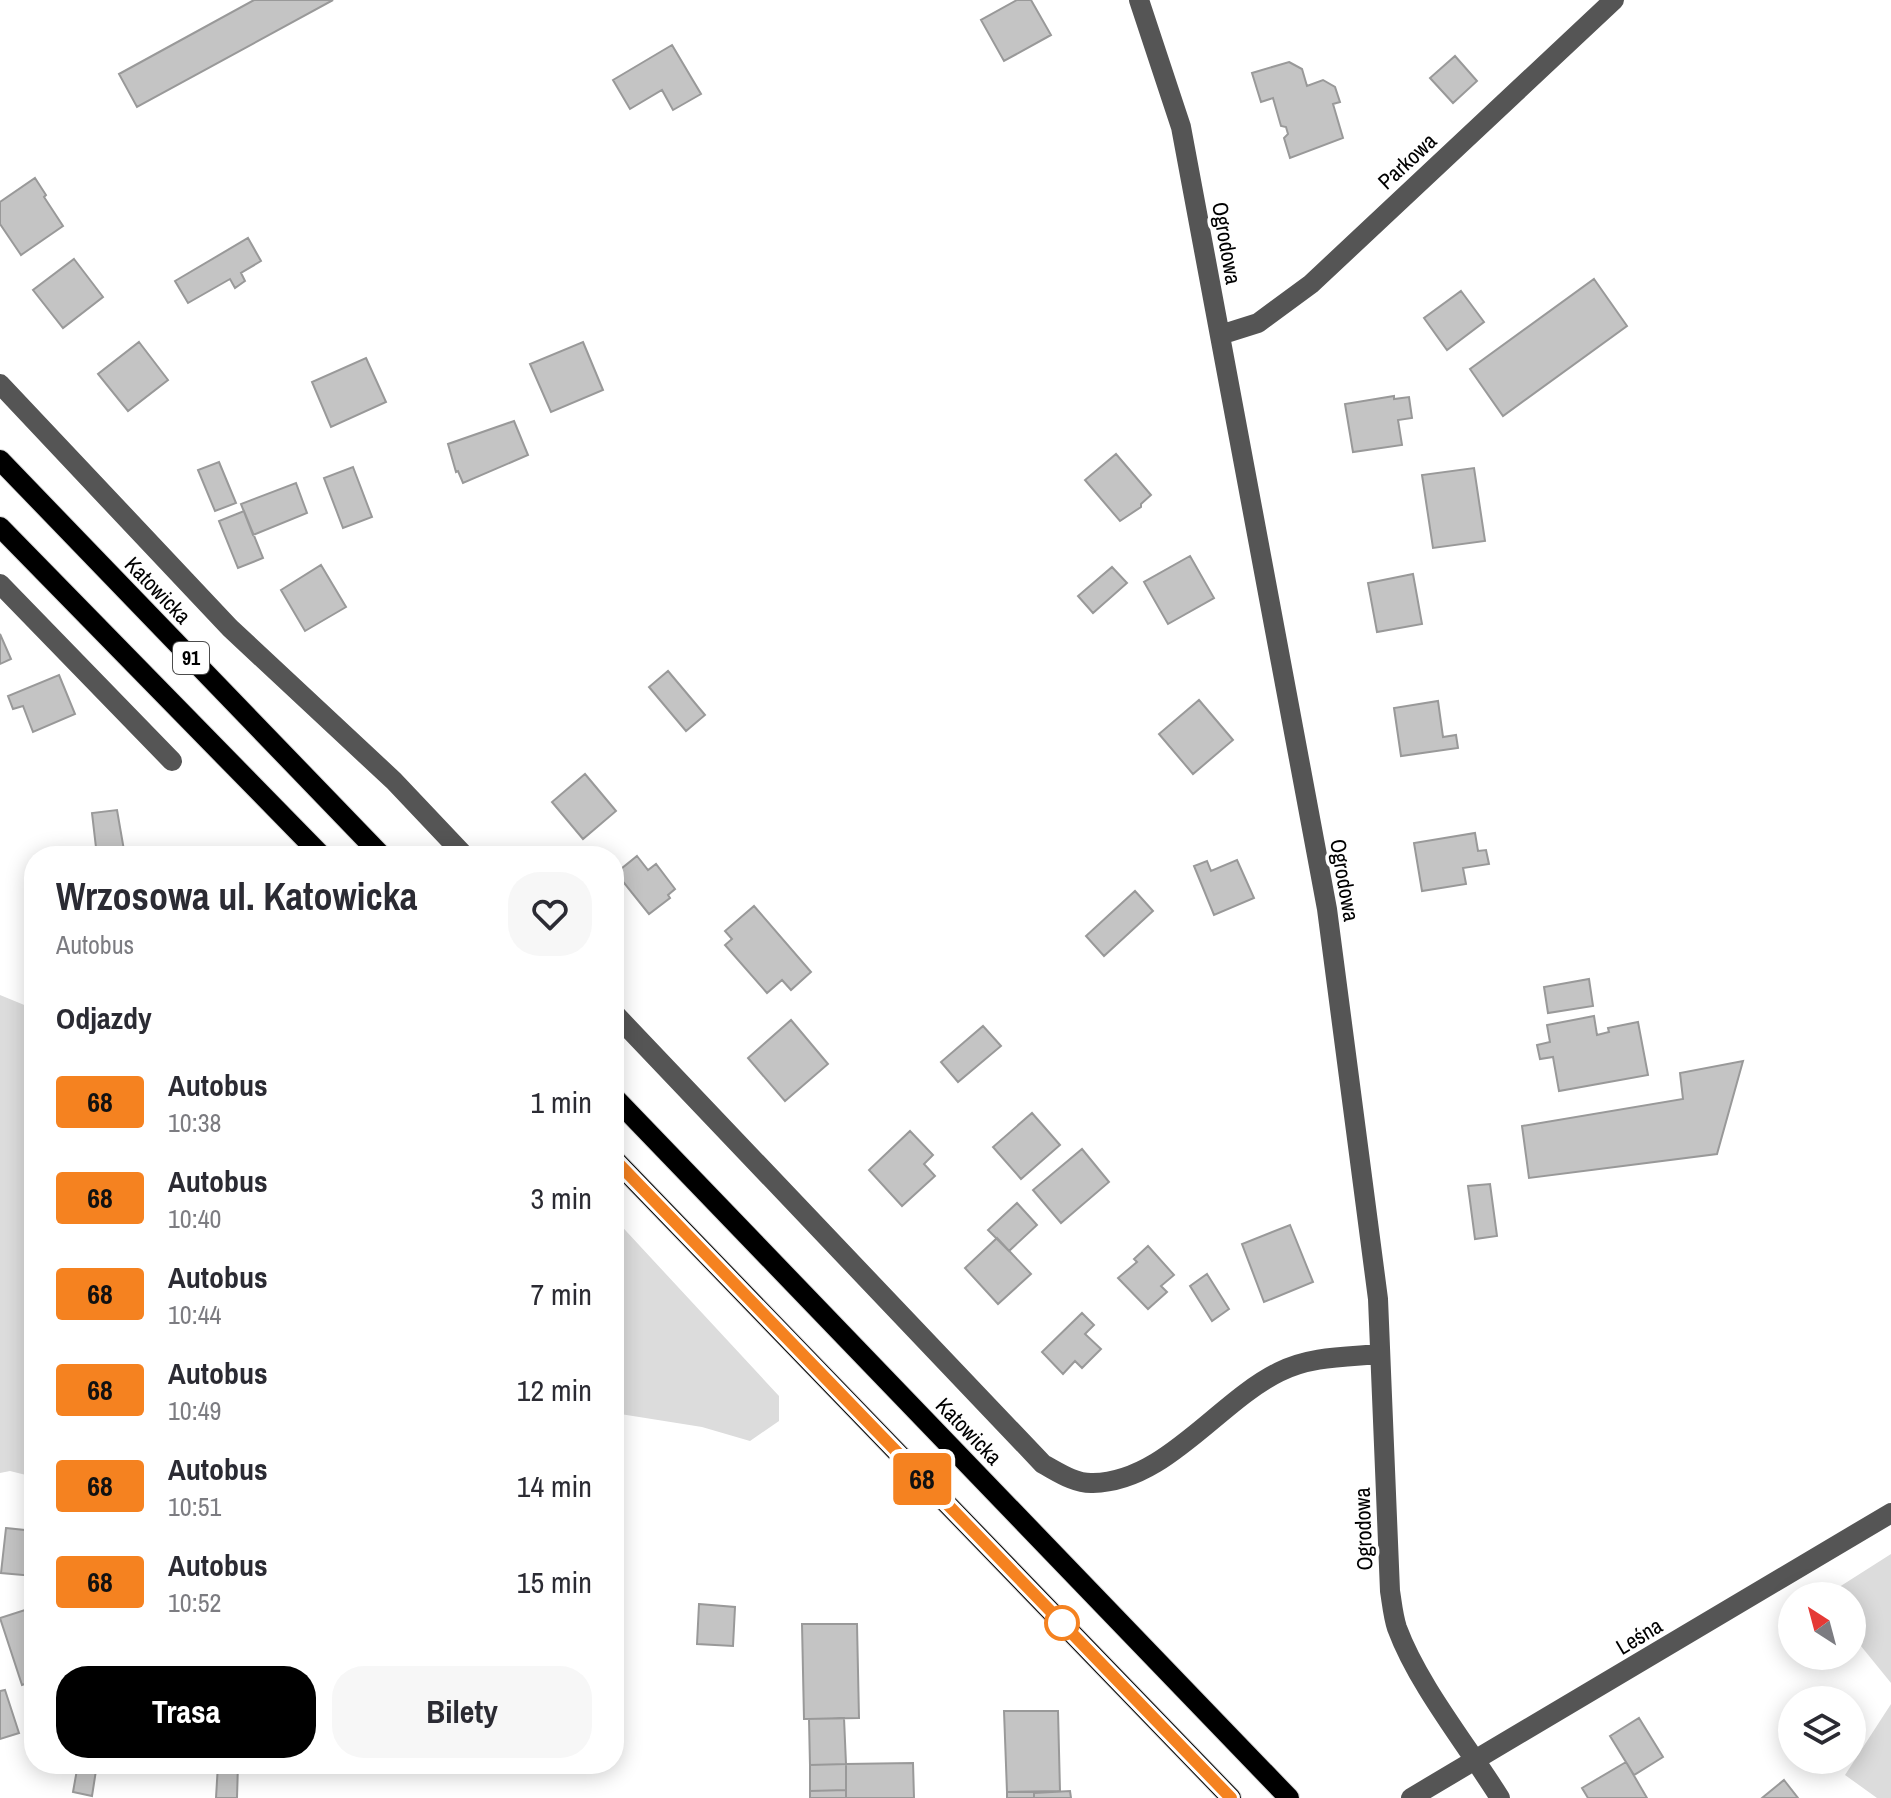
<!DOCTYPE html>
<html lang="pl">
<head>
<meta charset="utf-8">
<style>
	body { margin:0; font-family:"Archivo Narrow",sans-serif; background:#f7f7f7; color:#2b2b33; height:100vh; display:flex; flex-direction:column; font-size:30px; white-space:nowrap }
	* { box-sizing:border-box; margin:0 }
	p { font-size:26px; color:#7c7c81 }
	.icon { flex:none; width:44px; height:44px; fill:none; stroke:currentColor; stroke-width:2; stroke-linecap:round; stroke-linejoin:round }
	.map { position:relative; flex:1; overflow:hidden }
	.sheet { position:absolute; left:24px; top:846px; width:600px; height:928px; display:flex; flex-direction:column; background:#fff; border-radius:32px; box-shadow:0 4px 20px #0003 }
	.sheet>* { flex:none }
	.badge { padding:0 16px; border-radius:6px; font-size:28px; line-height:52px }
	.needle { width:52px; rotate:324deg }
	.buttons { position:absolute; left:1778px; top:1582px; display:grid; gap:16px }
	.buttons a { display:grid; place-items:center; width:88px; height:88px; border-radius:50%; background:#fff; box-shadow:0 4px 20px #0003; font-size:40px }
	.map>.badge { position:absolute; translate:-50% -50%; box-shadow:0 0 0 4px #fff }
	h2 { padding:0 32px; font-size:30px; line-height:72px }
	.round { display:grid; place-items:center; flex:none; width:84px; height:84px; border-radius:32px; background:#f7f7f7 }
	.head { display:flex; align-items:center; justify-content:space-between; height:136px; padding:0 32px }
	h1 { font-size:38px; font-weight:800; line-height:60px }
	.cta { display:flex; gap:16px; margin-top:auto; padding:16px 32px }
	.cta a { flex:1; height:92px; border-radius:32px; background:#000; color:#fff; font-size:32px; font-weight:800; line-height:92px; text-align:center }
	.cta a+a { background:#f7f7f7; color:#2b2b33 }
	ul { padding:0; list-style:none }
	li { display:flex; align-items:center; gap:24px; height:96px; padding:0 32px }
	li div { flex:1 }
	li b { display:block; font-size:30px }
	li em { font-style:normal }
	li .badge { min-width:88px; font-weight:700; text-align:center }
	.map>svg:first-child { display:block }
</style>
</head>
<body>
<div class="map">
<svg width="1891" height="1798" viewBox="0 0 1891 1798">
	<rect width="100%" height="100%" fill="#fff"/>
	<path fill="#dcdcdc" d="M 0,995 L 34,1009 L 34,1477 L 10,1471 L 0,1473 Z
		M 614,1218 L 779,1396 L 779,1421 L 750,1441 L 702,1427 L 614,1413 Z
		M 1891,1554 L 1891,1683 L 1852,1635 L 1852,1596 L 1825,1596 Z
		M 1891,1704 L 1891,1798 L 1877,1798 L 1845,1775 Z"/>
	<path fill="#c4c4c4" stroke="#999" stroke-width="2" d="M 254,0 L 333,0 L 137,107 L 119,74 Z
		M 1017,0 L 1031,0 L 1051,35 L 1004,61 L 981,20 Z
		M 672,45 L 701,94 L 673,110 L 662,90 L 630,109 L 613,80 Z
		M 1455,56 L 1477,81 L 1453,103 L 1430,78 Z
		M 1289,62 L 1302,69 L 1307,86 L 1323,80 L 1335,87 L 1340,102 L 1333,104 L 1343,138 L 1290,158 L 1284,138 L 1288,134 L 1286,127 L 1281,126 L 1273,98 L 1261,102 L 1252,73 Z
		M 35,178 L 46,195 L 44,197 L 63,226 L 21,255 L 0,224 L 0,202 Z
		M 248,238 L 261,261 L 241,273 L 245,281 L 235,288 L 230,279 L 188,303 L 175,281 Z
		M 74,259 L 103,297 L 63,328 L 33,290 Z
		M 1594,279 L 1627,326 L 1503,416 L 1470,369 Z
		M 1461,291 L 1484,322 L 1447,350 L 1424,318 Z
		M 139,342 L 168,380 L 128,411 L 98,374 Z
		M 583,342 L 603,390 L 551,412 L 530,364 Z
		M 366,358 L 386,402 L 331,427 L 312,382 Z
		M 1394,396 L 1394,399 L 1409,397 L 1412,418 L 1398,420 L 1402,445 L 1353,452 L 1345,404 Z
		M 514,421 L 528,455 L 463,483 L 458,471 L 456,472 L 448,444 Z
		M 1116,454 L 1151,495 L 1141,504 L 1141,507 L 1120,521 L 1085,480 Z
		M 219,462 L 236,503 L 215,511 L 198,470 Z
		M 353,467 L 372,517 L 343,528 L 324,478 Z
		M 1474,468 L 1485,541 L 1433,548 L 1422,475 Z
		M 296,483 L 307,513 L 253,535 L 241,504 Z
		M 244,511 L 263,558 L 238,568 L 219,521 Z
		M 1190,556 L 1214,598 L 1168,624 L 1144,582 Z
		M 321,565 L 346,607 L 305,631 L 281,590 Z
		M 1112,567 L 1127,583 L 1093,613 L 1078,596 Z
		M 1413,574 L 1422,624 L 1377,632 L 1368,583 Z
		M 0,634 L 11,659 L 0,664 Z
		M 668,671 L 705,715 L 686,731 L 649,687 Z
		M 59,675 L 75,714 L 33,732 L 23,706 L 13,709 L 8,696 Z
		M 1199,700 L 1233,740 L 1193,774 L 1159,734 Z
		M 1438,701 L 1443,737 L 1456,735 L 1458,748 L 1401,756 L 1394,708 Z
		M 585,774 L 616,811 L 583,839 L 552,802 Z
		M 117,810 L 125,856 L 97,856 L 92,813 Z
		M 1475,833 L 1478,851 L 1486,850 L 1489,864 L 1463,868 L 1466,884 L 1422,891 L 1414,843 Z
		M 637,856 L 648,870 L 656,864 L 675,889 L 668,895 L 670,898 L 649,914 L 616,873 Z
		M 1237,860 L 1254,898 L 1214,915 L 1194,866 L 1207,861 L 1211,871 Z
		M 1135,891 L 1153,911 L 1104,956 L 1086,936 Z
		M 754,906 L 811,972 L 791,990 L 782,980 L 767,993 L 725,945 L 732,939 L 725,931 Z
		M 1589,979 L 1593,1006 L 1548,1013 L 1544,987 Z
		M 1594,1016 L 1597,1035 L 1609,1032 L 1608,1028 L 1638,1022 L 1648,1075 L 1559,1091 L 1553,1057 L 1540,1059 L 1537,1045 L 1550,1042 L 1547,1025 Z
		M 791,1020 L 828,1064 L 785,1101 L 748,1058 Z
		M 983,1026 L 1001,1046 L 958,1082 L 941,1062 Z
		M 1743,1061 L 1717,1154 L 1529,1178 L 1522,1126 L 1683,1099 L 1680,1073 Z
		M 1032,1113 L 1060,1145 L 1021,1179 L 993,1147 Z
		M 910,1131 L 933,1155 L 924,1164 L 935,1176 L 902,1206 L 869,1170 Z
		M 1082,1149 L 1109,1182 L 1061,1223 L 1033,1190 Z
		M 1490,1184 L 1497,1236 L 1475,1239 L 1468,1186 Z
		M 1017,1203 L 1037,1225 L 1009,1251 L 988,1230 Z
		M 1290,1225 L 1313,1282 L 1264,1302 L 1242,1244 Z
		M 997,1238 L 1031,1274 L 998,1304 L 965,1268 Z
		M 1148,1246 L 1174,1275 L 1161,1286 L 1167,1292 L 1148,1309 L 1118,1278 L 1137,1262 L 1134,1259 Z
		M 1207,1274 L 1229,1309 L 1212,1321 L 1190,1286 Z
		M 1082,1313 L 1094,1325 L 1085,1334 L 1101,1349 L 1082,1368 L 1075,1361 L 1063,1374 L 1042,1352 Z
		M 6,1528 L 34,1531 L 34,1576 L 1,1573 Z
		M 699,1604 L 735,1607 L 733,1646 L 697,1644 Z
		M 25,1610 L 34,1638 L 34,1681 L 22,1685 L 0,1618 Z
		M 802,1624 L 857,1624 L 859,1718 L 804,1719 Z
		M 5,1690 L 19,1733 L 0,1739 L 0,1691 Z
		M 1004,1711 L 1058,1711 L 1060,1791 L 1007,1792 Z
		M 844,1718 L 846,1764 L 810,1765 L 809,1719 Z
		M 1639,1718 L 1663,1757 L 1634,1775 L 1610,1736 Z
		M 1626,1762 L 1647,1798 L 1588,1798 L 1582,1788 Z
		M 913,1763 L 914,1798 L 846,1798 L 846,1764 Z
		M 78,1764 L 97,1764 L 92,1796 L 73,1792 Z
		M 97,1764 L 118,1764 L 116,1771 L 97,1767 Z
		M 218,1764 L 238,1764 L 237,1798 L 216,1798 Z
		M 846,1764 L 846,1790 L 810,1791 L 810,1765 Z
		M 1784,1780 L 1798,1798 L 1762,1798 Z
		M 846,1790 L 846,1798 L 810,1798 L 810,1791 Z
		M 1070,1791 L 1071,1798 L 1034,1798 L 1034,1793 Z
		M 1007,1792 L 1034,1792 L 1034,1798 L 1007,1798 Z"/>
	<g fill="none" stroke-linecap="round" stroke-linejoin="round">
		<defs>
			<path id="major" d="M 0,460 L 382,856
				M 0,527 L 322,856
				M 614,1097 L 1289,1798
				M 614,1159 L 1231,1798"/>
		</defs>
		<use href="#major" stroke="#dbdbdb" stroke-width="22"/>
		<path stroke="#555" stroke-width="20" d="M 1139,0 L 1181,127 L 1327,909 L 1378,1299 L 1390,1591 C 1392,1603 1393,1616 1397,1628 C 1418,1685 1467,1745 1500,1798
			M 1220,335 L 1258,323 L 1311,284 L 1614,0
			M 0,384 L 230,628 L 394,781 L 465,856
			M 0,584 L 172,761
			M 614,1013 L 1043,1464 C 1058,1472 1075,1484 1093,1483 C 1165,1482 1218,1402 1279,1372 C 1310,1356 1346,1357 1380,1354
			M 1411,1798 L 1891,1513"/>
		<use href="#major" stroke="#000" stroke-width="20"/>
	</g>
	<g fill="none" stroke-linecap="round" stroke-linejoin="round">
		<defs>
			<path id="line" d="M 614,1159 L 1231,1798"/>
		</defs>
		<use href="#line" stroke="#fff" stroke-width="18"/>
		<use href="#line" stroke="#f58220" stroke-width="12"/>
	</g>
	<circle fill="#fff" stroke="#f58220" stroke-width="4" cx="1062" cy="1623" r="16"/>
	<g text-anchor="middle" stroke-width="7" stroke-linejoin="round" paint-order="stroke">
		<rect fill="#fff" stroke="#4c4c4c" stroke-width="2" x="173" y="642" width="36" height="32" rx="6"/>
		<g font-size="20" font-weight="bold" fill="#000">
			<text x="191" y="665">91</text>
		</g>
		<g font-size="22" fill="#000" stroke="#fff">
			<text transform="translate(1407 161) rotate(-43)" y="8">Parkowa</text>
			<text transform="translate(1227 243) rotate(80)" y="8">Ogrodowa</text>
			<text transform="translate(158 590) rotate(46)" y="8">Katowicka</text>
			<text transform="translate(1345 880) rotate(80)" y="8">Ogrodowa</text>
			<text transform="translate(969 1431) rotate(46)" y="8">Katowicka</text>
			<text transform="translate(1363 1529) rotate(-92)" y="8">Ogrodowa</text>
			<text transform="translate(1639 1636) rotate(-31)" y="8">Leśna</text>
		</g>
	</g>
</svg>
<div class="buttons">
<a><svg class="needle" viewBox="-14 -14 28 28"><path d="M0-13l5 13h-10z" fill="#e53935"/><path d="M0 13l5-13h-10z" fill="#7c7c81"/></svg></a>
<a><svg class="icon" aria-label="layers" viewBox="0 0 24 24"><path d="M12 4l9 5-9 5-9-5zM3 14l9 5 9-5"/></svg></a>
</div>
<b class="badge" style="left:922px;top:1479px;background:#f58220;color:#111">68</b>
<section class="sheet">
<div class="head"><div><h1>Wrzosowa ul. Katowicka</h1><p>Autobus</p></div><a class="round"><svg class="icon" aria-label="heart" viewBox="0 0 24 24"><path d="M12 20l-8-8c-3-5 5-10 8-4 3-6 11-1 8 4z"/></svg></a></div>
<h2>Odjazdy</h2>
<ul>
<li><span class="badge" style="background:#f58220;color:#111">68</span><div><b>Autobus</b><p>10:38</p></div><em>1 min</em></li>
<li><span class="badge" style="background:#f58220;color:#111">68</span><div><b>Autobus</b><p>10:40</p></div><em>3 min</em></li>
<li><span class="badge" style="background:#f58220;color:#111">68</span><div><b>Autobus</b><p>10:44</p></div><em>7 min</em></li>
<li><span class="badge" style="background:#f58220;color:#111">68</span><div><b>Autobus</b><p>10:49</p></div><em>12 min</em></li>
<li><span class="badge" style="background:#f58220;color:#111">68</span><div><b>Autobus</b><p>10:51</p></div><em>14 min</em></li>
<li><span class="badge" style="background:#f58220;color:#111">68</span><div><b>Autobus</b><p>10:52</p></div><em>15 min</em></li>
</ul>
<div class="cta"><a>Trasa</a><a>Bilety</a></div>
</section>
</div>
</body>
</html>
